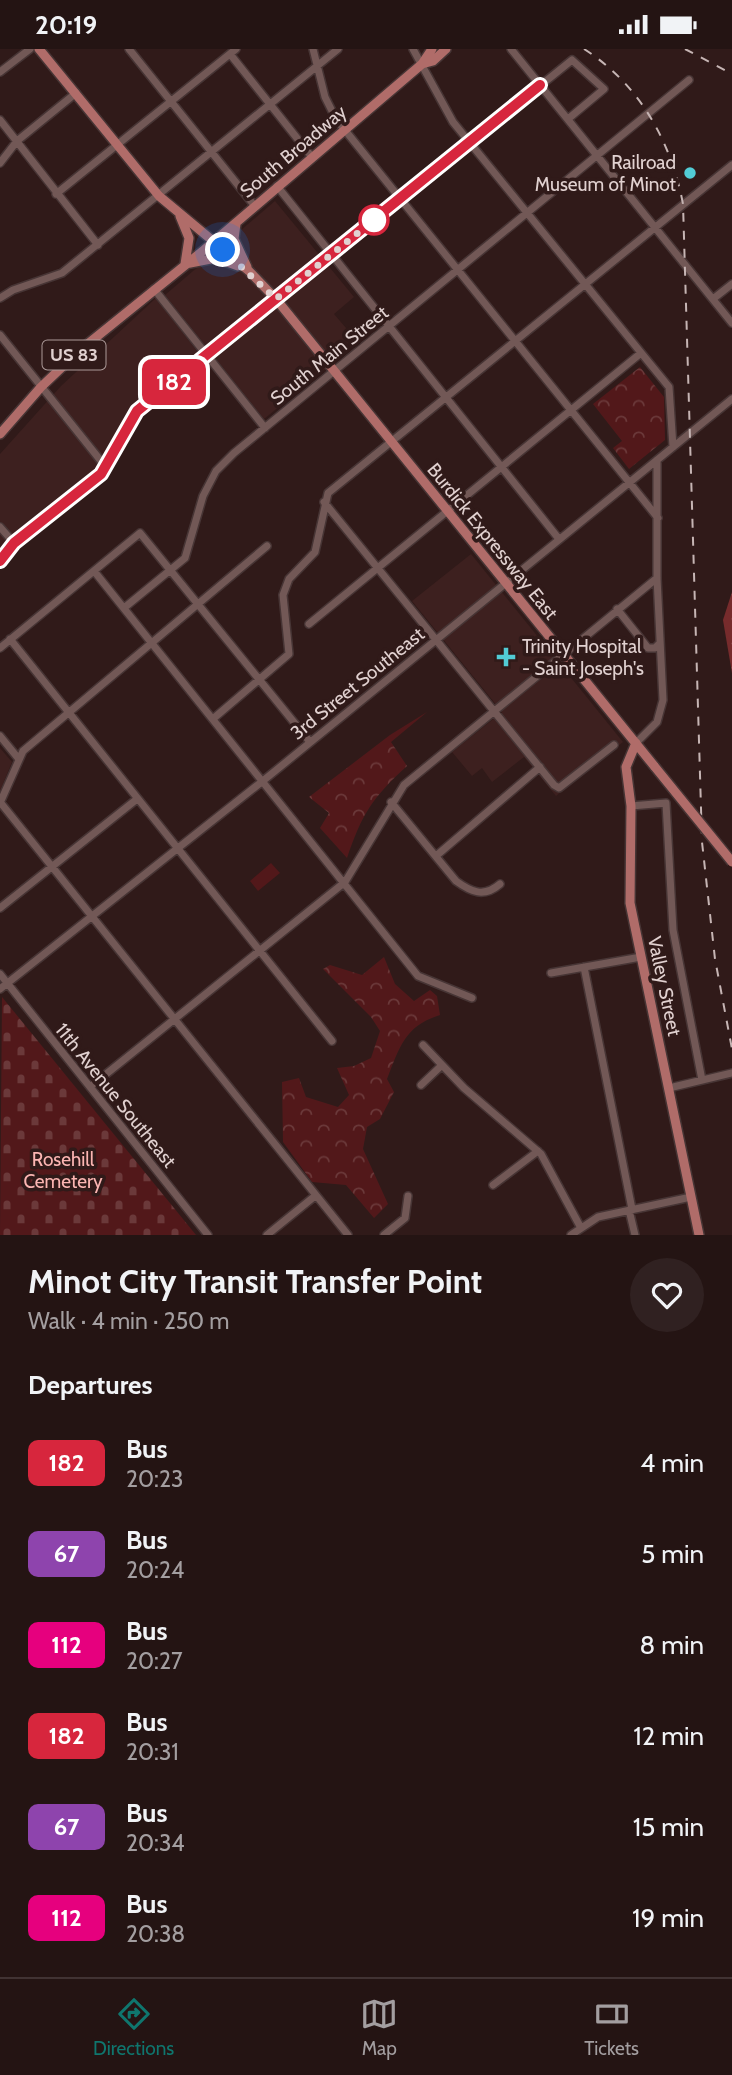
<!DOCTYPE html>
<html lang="en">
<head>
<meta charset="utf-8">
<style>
	body { margin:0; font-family:Cabin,sans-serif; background:#302121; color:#f1f3f6; height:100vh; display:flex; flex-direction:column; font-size:26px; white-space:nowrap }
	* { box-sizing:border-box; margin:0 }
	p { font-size:23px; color:#a39ea0 }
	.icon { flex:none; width:38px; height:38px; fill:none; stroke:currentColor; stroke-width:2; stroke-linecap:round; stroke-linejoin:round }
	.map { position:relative; height:1186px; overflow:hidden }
	.details { display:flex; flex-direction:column; background:#241413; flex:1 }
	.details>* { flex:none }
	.badge { padding:0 14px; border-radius:10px; font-size:24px; line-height:46px }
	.you { position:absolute; width:35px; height:35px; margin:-18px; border:5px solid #fff; border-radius:50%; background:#1a73e8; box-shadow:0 0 0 10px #1a73e833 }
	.map>.badge { position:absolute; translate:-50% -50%; box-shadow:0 0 0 4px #fff }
	h2 { padding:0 28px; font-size:26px; line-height:63px }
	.round { display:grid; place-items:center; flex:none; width:74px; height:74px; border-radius:37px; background:#302121 }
	.head { display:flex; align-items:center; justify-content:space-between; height:119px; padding:0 28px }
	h1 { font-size:33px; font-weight:700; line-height:52px }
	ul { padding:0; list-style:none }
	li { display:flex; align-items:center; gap:21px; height:91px; padding:0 28px }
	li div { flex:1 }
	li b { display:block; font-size:26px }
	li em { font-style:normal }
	li .badge { min-width:77px; font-weight:700; text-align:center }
	.status { display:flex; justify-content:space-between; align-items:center; height:49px; padding:0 35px; background:#241413; direction:ltr }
	.status svg { height:19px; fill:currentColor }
	.dock { display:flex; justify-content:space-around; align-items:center; height:98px; border-top:2px solid #413333; background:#241413; font-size:19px; color:#a39ea0 }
	.dock a { display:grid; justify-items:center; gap:4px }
	.dock .on { color:#0f766e }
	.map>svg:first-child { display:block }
</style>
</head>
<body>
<div class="status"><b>20:19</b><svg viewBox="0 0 49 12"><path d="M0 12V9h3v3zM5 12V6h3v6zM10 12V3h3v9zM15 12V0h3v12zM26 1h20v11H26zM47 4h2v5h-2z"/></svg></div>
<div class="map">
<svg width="732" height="1186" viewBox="0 0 732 1186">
	<defs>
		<pattern id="forest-crowns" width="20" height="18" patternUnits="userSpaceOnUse" patternTransform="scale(1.75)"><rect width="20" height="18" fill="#52181a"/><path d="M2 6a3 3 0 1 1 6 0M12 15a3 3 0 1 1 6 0" fill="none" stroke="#6b393a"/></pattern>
		<pattern id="cemetery-stones" width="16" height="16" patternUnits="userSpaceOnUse" patternTransform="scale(1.75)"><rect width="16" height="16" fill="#52181a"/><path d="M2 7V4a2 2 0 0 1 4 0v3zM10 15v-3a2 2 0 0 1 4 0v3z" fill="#6b393a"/></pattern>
		<pattern id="water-ripples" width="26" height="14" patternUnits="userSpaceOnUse" patternTransform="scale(1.75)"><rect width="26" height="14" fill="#772b2c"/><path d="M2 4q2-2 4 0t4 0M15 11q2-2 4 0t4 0" fill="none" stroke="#8a494a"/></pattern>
	</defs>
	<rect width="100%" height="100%" fill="#301a19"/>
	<path fill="#3d201f" d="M 275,152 L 354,248 L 334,265 L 358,293 L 264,370 L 165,246 Z
		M 156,249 L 201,307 L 133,360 L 99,419 L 0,500 L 0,405 L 61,337 Z
		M 471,505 L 623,693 L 556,747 L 524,708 L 492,733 L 482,719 L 472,727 L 452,703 L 502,663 L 412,552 Z
		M 0,699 L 12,713 L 0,742 Z"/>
	<path fill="#52181a" d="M 271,814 L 280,824 L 258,842 L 250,832 Z"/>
	<path fill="url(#forest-crowns)" d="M 640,318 L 664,348 L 665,391 L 629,420 L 613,399 L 622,392 L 593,355 Z
		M 427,663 L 391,693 L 407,717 C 372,749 362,765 347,809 L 320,779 L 329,764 L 309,748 L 390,686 Z
		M 384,908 L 395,935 L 414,952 L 430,941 L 437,947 L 440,966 C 405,977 400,997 387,1030 L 394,1043 L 380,1070 L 367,1078 L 363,1100 L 388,1155 L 374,1169 L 346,1136 L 312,1133 L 283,1093 L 282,1033 L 299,1029 L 306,1048 L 338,1058 L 349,1046 L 337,1019 L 354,1017 L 371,1009 L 380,982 L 371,968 L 323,920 L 330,916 L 362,926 Z"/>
	<path fill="url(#cemetery-stones)" d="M 2,948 L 196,1186 L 0,1186 Z"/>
	<path fill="url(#water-ripples)" d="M 732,543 L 732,624 L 723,571 Z"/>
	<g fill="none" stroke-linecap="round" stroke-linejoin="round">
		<defs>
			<path id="minor" d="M 129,0 L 254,156
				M 313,0 L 325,48 L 336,70 L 658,469
				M 413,0 L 453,73 L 669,338 L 673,398
				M 511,0 L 732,274
				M 230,5 L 312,108
				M 0,23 L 30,0
				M 0,71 L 98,196
				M 0,114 L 17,92 L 76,44
				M 277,137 L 559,490
				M 56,145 L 236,0
				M 154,240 L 265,379
				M 0,249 L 13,241 L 62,224 L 338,0
				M 713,250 L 732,235
				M 0,286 L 105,417
				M 324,453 L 554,736 L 559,739 L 614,696
				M 0,478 L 14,494
				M 0,511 L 14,494 L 101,425 L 137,362 L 572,11 L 604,40 L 568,70
				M 94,522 L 418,927 L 472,949
				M 124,559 L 185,509 L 203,447 L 216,422 L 234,404 L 689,31
				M 617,560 L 648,599 L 655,599 L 660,594
				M 309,575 L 641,304
				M 10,590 L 332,992
				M 0,599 L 140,484 L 310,693
				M 214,669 L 289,605 L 283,546 L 289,530 L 315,503 L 328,444 L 732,116
				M 0,687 L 18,709
				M 636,694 L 657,673 L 663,651 L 657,529 L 657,411
				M 0,753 L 348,1186
				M 391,753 L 456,832 C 471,843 484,849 500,835
				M 0,754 L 23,702 L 267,497
				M 631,757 L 666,754 L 673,881 L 702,1031
				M 436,807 L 540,718
				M 0,859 L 137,750
				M 584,918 L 632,1160
				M 551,924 L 641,908
				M 0,925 L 208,1186
				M 0,940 L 264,731 L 732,350
				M 423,996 L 464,1039 L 541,1105 L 581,1179
				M 421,1036 L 441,1017
				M 90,1038 L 345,833 L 404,736 L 657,529
				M 669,1039 L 732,1024
				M 493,1136 L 538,1102
				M 629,1161 L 635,1186
				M 267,1186 L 315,1147
				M 384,1186 L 405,1169 L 408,1147
				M 571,1186 L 598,1168 L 691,1148"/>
			<path id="major" d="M 39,0 L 159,147 L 249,222 L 276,250 L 655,718
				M 422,15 L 432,0
				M 180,167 L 189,189 L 185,215 L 216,209 L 238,217
				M 236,175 L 234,190 L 247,218
				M 0,385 L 41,338 L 79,302 L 204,201 L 422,15 L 433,12 L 446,0
				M 636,694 L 626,718 L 631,757 L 630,854 L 699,1186"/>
		</defs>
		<use href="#minor" stroke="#473535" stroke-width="10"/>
		<use href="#major" stroke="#473535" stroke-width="12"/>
		<use href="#minor" stroke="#725856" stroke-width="7"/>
		<use href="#major" stroke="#b06c69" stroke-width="9"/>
		<path stroke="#c6b5b4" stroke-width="2" stroke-dasharray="9 9" stroke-linecap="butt" d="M 584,0 C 639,35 671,92 683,155 L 702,793 L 715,910 L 732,1000
			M 685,0 L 732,25"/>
		<defs>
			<path id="major-bridge" d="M 655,718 L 732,813"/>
		</defs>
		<use href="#major-bridge" stroke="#473535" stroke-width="12" stroke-linecap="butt"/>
		<use href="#major-bridge" stroke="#b06c69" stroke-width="9"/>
	</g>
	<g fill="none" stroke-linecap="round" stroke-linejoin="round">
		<defs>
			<path id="line" d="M 0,512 L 14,494 L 101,425 L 137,362 L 540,36"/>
		</defs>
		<use href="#line" stroke="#fff" stroke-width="16"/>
		<use href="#line" stroke="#d7263d" stroke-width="10"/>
		<path stroke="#e1d1d0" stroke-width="7" stroke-dasharray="0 12.6" d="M 223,201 L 276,250 L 374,171"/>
	</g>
	<g fill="#52ccd5" stroke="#301a19" stroke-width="2.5">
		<circle cx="690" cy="124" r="7"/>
		<path d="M502.5 597.5h7v7h7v7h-7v7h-7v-7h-7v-7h7z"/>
	</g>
	<circle fill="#fff" stroke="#d7263d" stroke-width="3.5" cx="374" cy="171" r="14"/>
	<g text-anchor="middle" stroke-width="7" stroke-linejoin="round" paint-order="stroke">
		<rect fill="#301a19" stroke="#ac9a99" stroke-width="2" x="42.5" y="291.5" width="63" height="29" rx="5"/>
		<g font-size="18" font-weight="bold" fill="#e1d1d0">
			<text x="74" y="312">US 83</text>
		</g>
		<g font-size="19" fill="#e1d1d0" stroke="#301a19">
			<text transform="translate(293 102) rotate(-40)" y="7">South Broadway</text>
			<text transform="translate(329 306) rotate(-39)" y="7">South Main Street</text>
			<text transform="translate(493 492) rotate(51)" y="7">Burdick Expressway East</text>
			<text transform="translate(357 634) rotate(-39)" y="7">3rd Street Southeast</text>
			<text transform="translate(665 937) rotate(78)" y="7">Valley Street</text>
			<text transform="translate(116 1046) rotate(51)" y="7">11th Avenue Southeast</text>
		</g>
		<g font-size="19" fill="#e1d1d0" stroke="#301a19" text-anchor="end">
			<text x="676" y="120">Railroad<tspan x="676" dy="22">Museum of Minot</tspan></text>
			<text x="522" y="604" text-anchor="start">Trinity Hospital<tspan x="522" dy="22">- Saint Joseph's</tspan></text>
		</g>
		<g font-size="19" fill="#fbb5b2" stroke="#301a19">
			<text x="63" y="1117">Rosehill<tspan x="63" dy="22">Cemetery</tspan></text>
		</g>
	</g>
</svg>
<div class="you" style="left:223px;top:201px"></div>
<b class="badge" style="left:174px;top:333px;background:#d7263d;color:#fff">182</b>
</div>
<section class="details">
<div class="head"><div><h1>Minot City Transit Transfer Point</h1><p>Walk · 4 min · 250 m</p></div><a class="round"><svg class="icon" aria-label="heart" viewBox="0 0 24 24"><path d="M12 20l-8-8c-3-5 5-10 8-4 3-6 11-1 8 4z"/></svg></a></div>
<h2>Departures</h2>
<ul>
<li><span class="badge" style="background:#d7263d;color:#fff">182</span><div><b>Bus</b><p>20:23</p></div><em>4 min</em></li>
<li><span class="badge" style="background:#8e44ad;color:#fff">67</span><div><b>Bus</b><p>20:24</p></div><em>5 min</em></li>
<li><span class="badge" style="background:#e6007e;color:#fff">112</span><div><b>Bus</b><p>20:27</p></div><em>8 min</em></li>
<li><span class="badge" style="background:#d7263d;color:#fff">182</span><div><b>Bus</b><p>20:31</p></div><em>12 min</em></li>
<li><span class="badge" style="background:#8e44ad;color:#fff">67</span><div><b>Bus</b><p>20:34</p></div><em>15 min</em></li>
<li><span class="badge" style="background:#e6007e;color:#fff">112</span><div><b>Bus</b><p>20:38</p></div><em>19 min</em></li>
</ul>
</section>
<nav class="dock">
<a class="on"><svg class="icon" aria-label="directions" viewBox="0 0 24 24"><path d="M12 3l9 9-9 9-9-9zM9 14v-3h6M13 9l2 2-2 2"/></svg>Directions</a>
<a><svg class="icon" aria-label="map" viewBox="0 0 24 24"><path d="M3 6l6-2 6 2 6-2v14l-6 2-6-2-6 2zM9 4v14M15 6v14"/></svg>Map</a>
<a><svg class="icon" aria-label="tickets" viewBox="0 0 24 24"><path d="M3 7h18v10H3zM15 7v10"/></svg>Tickets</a>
</nav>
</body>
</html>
